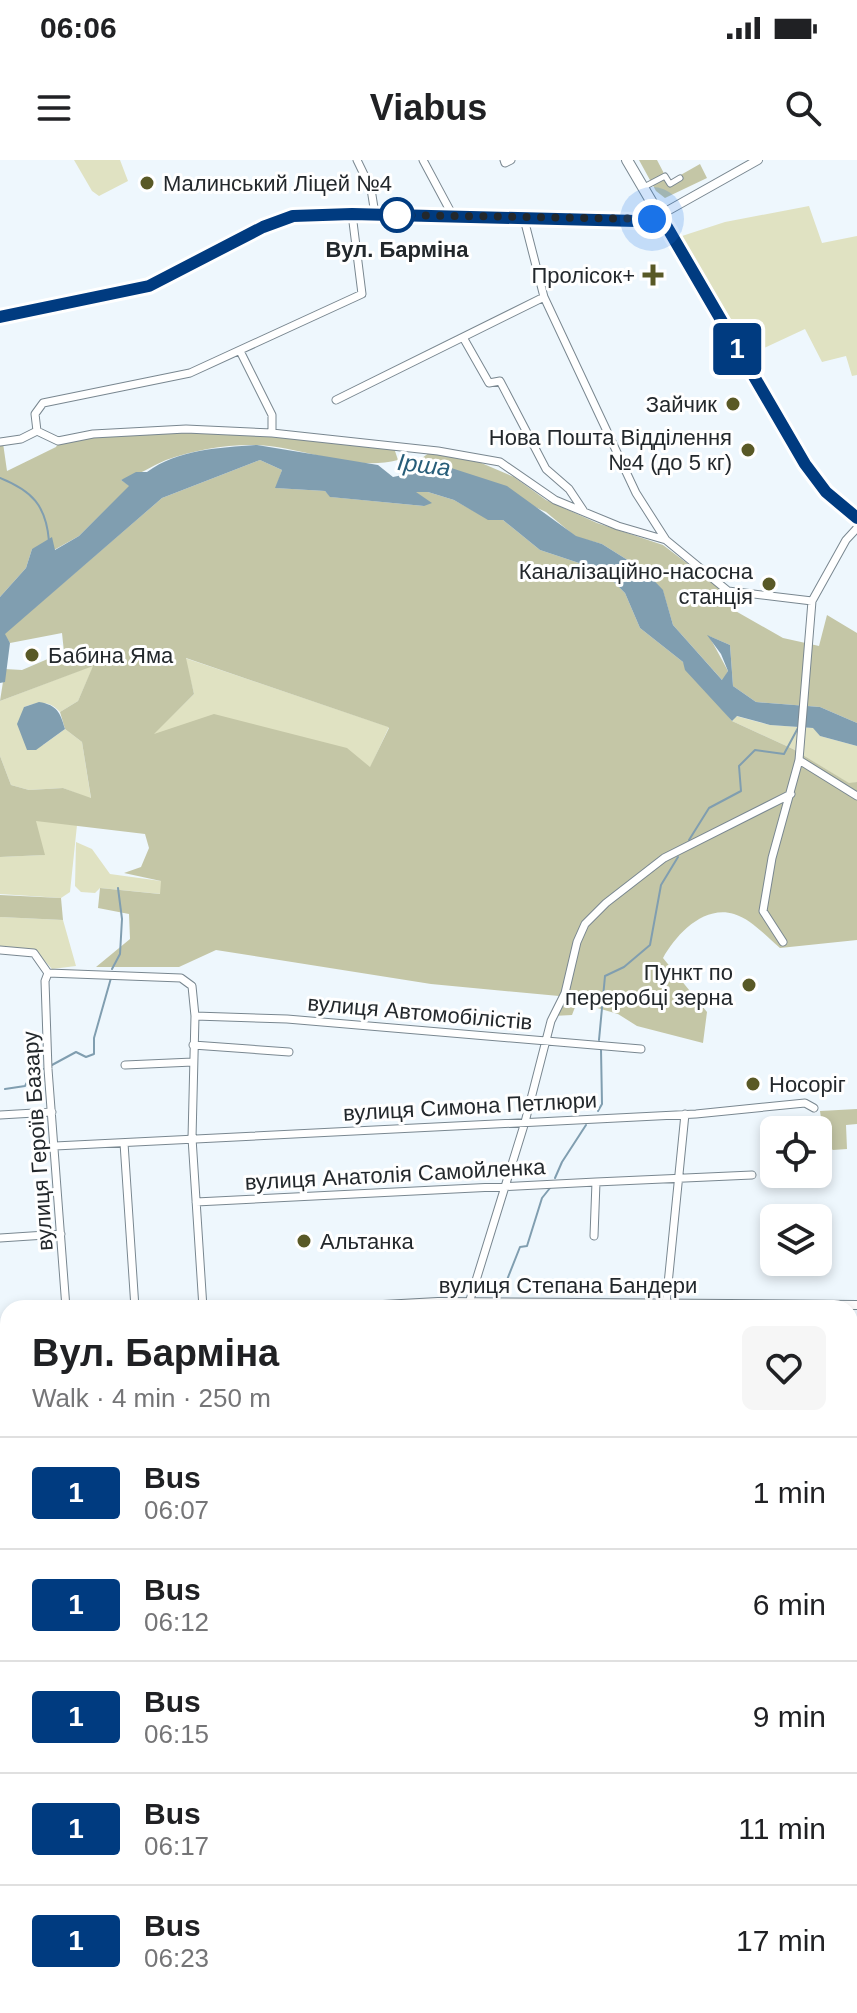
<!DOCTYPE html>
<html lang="en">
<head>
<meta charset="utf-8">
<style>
	body { margin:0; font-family:Arial,sans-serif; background:#f6f6f6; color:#202124; height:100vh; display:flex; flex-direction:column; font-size:30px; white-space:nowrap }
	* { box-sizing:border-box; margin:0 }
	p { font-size:26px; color:#757577 }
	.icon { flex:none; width:44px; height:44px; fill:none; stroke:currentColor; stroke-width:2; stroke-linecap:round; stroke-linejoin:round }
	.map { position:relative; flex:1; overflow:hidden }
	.sheet { position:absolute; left:0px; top:1140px; width:858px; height:714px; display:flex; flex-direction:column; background:#fff; border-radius:24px 24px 0 0; box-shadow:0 4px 12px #0003 }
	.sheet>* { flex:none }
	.badge { padding:0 16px; border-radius:6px; font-size:28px; line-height:52px }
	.fabs { position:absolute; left:760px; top:956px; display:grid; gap:16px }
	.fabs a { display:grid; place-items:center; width:72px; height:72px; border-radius:12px; background:#fff; box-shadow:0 4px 12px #0003; font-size:40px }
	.you { position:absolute; width:40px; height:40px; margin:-20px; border:6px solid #fff; border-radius:50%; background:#1a73e8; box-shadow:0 0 0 12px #1a73e833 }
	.map>.badge { position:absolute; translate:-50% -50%; box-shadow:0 0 0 4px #fff }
	.round { display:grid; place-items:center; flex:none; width:84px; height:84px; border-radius:12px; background:#f6f6f6 }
	.head { display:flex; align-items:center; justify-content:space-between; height:136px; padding:0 32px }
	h1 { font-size:38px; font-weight:800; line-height:60px }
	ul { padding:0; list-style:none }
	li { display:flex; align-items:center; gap:24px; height:112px; padding:0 32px; border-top:2px solid #e0e0e0 }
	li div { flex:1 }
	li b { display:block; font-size:30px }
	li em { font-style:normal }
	li .badge { min-width:88px; font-weight:700; text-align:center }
	.status { display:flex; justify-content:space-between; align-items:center; height:56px; padding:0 40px; background:#fff; direction:ltr }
	.status svg { height:22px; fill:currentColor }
	header { display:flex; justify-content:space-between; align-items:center; height:104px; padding:0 32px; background:#fff; font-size:36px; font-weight:800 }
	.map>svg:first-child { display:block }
</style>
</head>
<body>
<div class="status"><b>06:06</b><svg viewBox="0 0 49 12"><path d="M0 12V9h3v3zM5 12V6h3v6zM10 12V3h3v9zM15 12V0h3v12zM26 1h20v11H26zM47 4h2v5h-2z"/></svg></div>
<header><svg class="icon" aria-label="menu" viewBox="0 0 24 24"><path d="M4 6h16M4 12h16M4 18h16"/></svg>Viabus<svg class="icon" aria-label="search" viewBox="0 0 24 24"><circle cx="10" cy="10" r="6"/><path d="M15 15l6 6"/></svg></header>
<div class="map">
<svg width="857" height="1853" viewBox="0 0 857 1853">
	<rect width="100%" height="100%" fill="#eef7fd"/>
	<path fill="#e0e2c2" d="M 74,0 L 120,0 L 128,21 L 99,36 L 92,31 Z
		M 809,46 L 822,83 L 857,76 L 857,215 L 852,216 L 846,196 L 822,202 L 805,169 L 751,194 L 682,76 L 725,62 Z
		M 185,498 L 389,567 L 370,608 L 152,575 L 194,534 Z
		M 94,505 L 78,541 L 60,552 C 49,540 39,542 24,547 L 43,585 L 65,569 L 82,582 L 91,639 L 63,628 L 29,630 L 11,625 L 0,596 L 0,541 Z
		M 736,556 L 770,565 L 814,568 L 820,576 L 857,586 L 857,622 L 850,624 L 793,589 L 732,561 Z
		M 35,660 L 77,665 L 70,732 L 61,738 L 0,734 L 0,697 L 44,695 Z
		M 76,682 L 92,689 L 110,714 L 161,721 L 161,734 L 100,728 L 95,733 L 81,732 L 75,726 Z
		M 0,757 L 63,760 L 76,806 L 52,809 L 34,789 L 0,788 Z
		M 113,1846 L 497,1846 L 496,1853 L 114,1853 Z"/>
	<path fill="#c4c6a6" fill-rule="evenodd" d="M 639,0 L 657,0 L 670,25 L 670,21 L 700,4 L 707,18 L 665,38 L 656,31 Z
		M 202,271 L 394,288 L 398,300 C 352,312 304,287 257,285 C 227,284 194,290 166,300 C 151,306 140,315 121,320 L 130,326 L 79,376 L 54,390 L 53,386 L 32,389 L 26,408 L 0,437 L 0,284 L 3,283 L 7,311 L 56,287 L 60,279 Z
		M 429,293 L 472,299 L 514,317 L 546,340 L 597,363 L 663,385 L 733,438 L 732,449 L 783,478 L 819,486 L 827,455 L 857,473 L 857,563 L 820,547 L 756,542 L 733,526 L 730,485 L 709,476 L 728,511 L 723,521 L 673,465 L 663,431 L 645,411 L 602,384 L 576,377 L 546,352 L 445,306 L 399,314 Z
		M 260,300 L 282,310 L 276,328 L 325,331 L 331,337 L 424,346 L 414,332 L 428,332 L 454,340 L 488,359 L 503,360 L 540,390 L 582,404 L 613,421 L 625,433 L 640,468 L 683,502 L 732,561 L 793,589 L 849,623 L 857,622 L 857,780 L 780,788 C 767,777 751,759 734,754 C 703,745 676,775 663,798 L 707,852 L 703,883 L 637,866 L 618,854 L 577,842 L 572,855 L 553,856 L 559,836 L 431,824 L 216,790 L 179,807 L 96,807 L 130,779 L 129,754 L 98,748 L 100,728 L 160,734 L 161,721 L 124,713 L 141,707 L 149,688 L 145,674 L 36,661 L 45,695 L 0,697 L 0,596 L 11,625 L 29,630 L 63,628 L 91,638 L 82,582 L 65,569 L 60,552 L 78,541 L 93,506 L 0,541 L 5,509 L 22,510 L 64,492 L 62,473 L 10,483 L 4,474 L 162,338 ZM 186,498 L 388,567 L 389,568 L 370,607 L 347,588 L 214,554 L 154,574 L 194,534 Z
		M 0,735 L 61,738 L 63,760 L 0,757 Z
		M 857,949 L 857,964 L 846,965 L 847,989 L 833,990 L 825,984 L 820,951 Z"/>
	<path fill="#809eb0" d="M 257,285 L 378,305 L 393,317 L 445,306 L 507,326 L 576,376 L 602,384 L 645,411 L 663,430 L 673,465 L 722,520 L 728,511 L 721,494 L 707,475 L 730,485 L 733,526 L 756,542 L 820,547 L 857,563 L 857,586 L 820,576 L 813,568 L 770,565 L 737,556 L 732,561 L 685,510 L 683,502 L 640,468 L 625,433 L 613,421 L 582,404 L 540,390 L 503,360 L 488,360 L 454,340 L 428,332 L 416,332 L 432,343 L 424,346 L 330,337 L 325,331 L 275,328 L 282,310 L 260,300 L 162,338 L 5,474 L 10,483 L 5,522 L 0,523 L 0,437 L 26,408 L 32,389 L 52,377 L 55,390 L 79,376 L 129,326 L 121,320 L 136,312 L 147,312 C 179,289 219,288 257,285 Z
		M 39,542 C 57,545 60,552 65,569 L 36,590 L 27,590 L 17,564 L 24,547 Z"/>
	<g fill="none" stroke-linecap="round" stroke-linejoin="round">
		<path stroke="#809eb0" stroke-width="2" d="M 0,318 C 32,331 46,345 49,381
			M 689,680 L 709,648 L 741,631 L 739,606 L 755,590 L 784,594 L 799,566
			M 112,809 L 120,794 L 122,759 L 118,728
			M 599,880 L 605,816 L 624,807 L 650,785 L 661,725 L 678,697
			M 52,905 L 76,892 L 86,897 L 94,894 L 94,878 L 111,818
			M 5,929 L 25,926 L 32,913 L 44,909
			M 598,951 L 602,944 L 601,889
			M 555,1018 L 562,1002 L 586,965
			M 501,1135 L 520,1087 L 527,1086 L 542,1038 L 550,1028
			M 1,1289 L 8,1289
			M 483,1853 L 485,1846"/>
		<defs>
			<path id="pedestrian" d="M 644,27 L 665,16 L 670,24 L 680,18"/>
			<path id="minor" d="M 357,0 L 371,29 L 375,54
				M 423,0 L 453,56
				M 504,0 L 505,3 L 511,0
				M 524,59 L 544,137 L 636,333 L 666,380 L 728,431 L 812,441
				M 0,157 L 139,130 L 263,67 L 293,56 L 352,54 L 637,61 L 660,55
				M 464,179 L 489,223 L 500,221 L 546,309 L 569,329 L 583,350
				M 336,240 L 544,137
				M 37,271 L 35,254 L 43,243 L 190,213 L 362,134 L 352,54
				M 37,271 L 58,281 L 93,274 L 186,269 L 272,273 L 272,255 L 240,191
				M 272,273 L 438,291 L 500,302 L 555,340 L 618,366 L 666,380
				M 0,282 L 21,279 L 37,271
				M 799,600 L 857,636
				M 783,782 L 763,751 L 772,698 L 799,600 L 812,441 L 846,380 L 857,368
				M 0,790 L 34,793 L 48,813 L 181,818 L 192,826 L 195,856 L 192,978 L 203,1148
				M 48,813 L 45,821 L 48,909 L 66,1148
				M 195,856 L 287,859 L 641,889
				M 193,885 L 289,892
				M 125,905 L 193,902
				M 0,955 L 52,952
				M 124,983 L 135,1148
				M 55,986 L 696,954 L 805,943 L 814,948
				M 196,1042 L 596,1022
				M 594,1076 L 596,1022 L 752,1015
				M 0,1078 L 61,1074
				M 469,1143 L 525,962 L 551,861 L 565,833 L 577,782 L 585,764 L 606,743 L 664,698 L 791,634
				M 666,1144 L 685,954
				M 0,1286 L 8,1285
				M 0,1366 L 8,1365
				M 0,1445 L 8,1444
				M 0,1545 L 8,1545
				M 0,1645 L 8,1645
				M 850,1806 L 857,1806
				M 570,1853 L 570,1846
				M 715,1853 L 715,1846"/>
			<path id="tertiary" d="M 660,55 L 758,0
				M 328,1148 L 438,1142 L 857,1145
				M 0,1169 L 8,1168
				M 113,1846 L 113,1853"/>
			<path id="secondary" d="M 627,0 L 805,304 L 826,332 L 857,358"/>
		</defs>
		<use href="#pedestrian" stroke="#798790" stroke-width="7"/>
		<use href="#minor" stroke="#798790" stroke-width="9"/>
		<use href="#tertiary" stroke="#798790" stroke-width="10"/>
		<use href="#secondary" stroke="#798790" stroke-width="12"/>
		<use href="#pedestrian" stroke="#fff" stroke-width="5"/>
		<use href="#minor" stroke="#fff" stroke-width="7"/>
		<use href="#tertiary" stroke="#fff" stroke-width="8"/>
		<use href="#secondary" stroke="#fff" stroke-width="10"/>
	</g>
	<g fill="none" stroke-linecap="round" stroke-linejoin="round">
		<defs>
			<path id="line" d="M 0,157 L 149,126 L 263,67 L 293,56 L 352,54 L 637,61 L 660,55 L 805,304 L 826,332 L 857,358"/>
		</defs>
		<use href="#line" stroke="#fff" stroke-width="18"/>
		<use href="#line" stroke="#003b80" stroke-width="12"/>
		<path stroke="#23282c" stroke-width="8" stroke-dasharray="0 14.4" d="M 397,55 L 652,59"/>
	</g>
	<g fill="#595926" stroke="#fff" stroke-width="3">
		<circle cx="147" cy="23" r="8"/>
		<path d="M649 103h8v8h8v8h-8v8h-8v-8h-8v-8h8z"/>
		<circle cx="733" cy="244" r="8"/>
		<circle cx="748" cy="290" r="8"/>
		<circle cx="769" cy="424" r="8"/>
		<circle cx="32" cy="495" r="8"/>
		<circle cx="749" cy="825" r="8"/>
		<circle cx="753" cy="924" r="8"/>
		<circle cx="304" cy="1081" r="8"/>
	</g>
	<circle fill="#fff" stroke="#003b80" stroke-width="4" cx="397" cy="55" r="16"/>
	<g text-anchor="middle" stroke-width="6" stroke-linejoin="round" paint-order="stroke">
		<g font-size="22" fill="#23282c" stroke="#fff" text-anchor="end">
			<text x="163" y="31" text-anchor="start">Малинський Ліцей №4</text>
			<text x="635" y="123">Пролісок+</text>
			<text x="717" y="252">Зайчик</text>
			<text x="732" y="285">Нова Пошта Відділення<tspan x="732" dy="25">№4 (до 5 кг)</tspan></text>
			<text x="753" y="419">Каналізаційно-насосна<tspan x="753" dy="25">станція</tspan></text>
			<text x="48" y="503" text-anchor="start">Бабина Яма</text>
			<text x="733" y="820">Пункт по<tspan x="733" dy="25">переробці зерна</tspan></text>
			<text x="769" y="932" text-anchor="start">Носоріг</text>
			<text x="320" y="1089" text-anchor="start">Альтанка</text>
		</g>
		<g font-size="22" font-weight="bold" fill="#23282c" stroke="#fff">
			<text x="397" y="97">Вул. Барміна</text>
		</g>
		<g font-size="22" fill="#23282c" stroke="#fff">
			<text transform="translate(420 852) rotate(5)" y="8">вулиця Автомобілістів</text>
			<text transform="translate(470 946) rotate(-3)" y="8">вулиця Симона Петлюри</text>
			<text transform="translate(37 981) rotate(-94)" y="8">вулиця Героїв Базару</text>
			<text transform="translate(395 1014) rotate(-3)" y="8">вулиця Анатолія Самойленка</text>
			<text x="568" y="1133">вулиця Степана Бандери</text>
		</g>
		<g font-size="24" font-style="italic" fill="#275d79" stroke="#fff">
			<text transform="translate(424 305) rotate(7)" y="8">Ірша</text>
		</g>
	</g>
</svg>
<div class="fabs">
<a><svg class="icon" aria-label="locate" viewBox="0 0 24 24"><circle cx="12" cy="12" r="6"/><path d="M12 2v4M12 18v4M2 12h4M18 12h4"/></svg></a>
<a><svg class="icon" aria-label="layers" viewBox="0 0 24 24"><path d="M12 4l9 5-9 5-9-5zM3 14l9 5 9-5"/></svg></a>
</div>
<div class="you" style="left:652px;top:59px"></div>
<b class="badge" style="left:737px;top:189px;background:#003b80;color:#fff">1</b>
<section class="sheet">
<div class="head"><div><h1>Вул. Барміна</h1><p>Walk · 4 min · 250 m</p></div><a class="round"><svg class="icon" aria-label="heart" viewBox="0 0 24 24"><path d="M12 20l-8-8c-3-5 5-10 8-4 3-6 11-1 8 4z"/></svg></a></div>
<ul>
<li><span class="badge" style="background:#003b80;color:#fff">1</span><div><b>Bus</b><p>06:07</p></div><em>1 min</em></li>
<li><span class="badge" style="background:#003b80;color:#fff">1</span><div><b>Bus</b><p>06:12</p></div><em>6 min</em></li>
<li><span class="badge" style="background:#003b80;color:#fff">1</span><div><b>Bus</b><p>06:15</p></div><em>9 min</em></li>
<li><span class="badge" style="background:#003b80;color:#fff">1</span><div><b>Bus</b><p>06:17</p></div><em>11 min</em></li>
<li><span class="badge" style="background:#003b80;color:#fff">1</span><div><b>Bus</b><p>06:23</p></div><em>17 min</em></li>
</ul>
</section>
</div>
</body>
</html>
